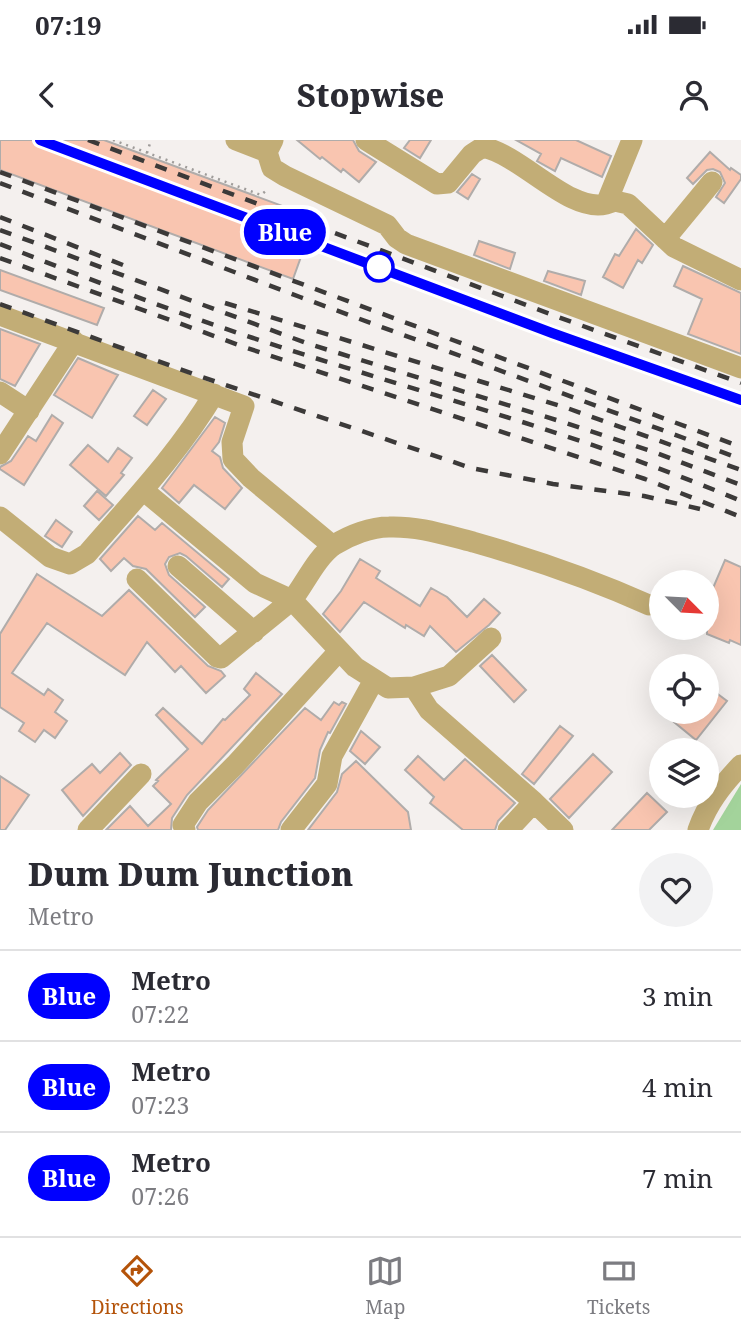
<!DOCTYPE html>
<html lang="en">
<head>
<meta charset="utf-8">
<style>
	body { margin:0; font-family:"Noto Serif",serif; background:#f2f2f3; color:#2b2b33; height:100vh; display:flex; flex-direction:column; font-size:26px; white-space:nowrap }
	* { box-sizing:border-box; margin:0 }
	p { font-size:23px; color:#7c7c81 }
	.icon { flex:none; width:38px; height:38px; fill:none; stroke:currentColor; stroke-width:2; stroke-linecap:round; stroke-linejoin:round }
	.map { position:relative; height:690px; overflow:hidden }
	.panel { display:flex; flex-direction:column; background:#fff; flex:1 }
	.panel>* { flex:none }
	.badge { padding:0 14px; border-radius:23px; font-size:24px; line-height:46px }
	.needle { width:46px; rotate:114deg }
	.fabs { position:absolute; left:649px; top:430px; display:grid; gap:14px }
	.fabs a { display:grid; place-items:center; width:70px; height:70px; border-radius:50%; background:#fff; box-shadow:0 7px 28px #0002; font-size:35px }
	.map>.badge { position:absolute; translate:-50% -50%; box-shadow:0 0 0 4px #fff }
	.round { display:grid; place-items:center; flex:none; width:74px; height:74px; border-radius:37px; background:#f2f2f3 }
	.head { display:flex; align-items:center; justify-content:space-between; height:119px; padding:0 28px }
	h1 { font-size:33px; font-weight:800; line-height:52px }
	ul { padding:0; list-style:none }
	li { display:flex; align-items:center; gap:21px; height:91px; padding:0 28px; border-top:2px solid #e1e1e2 }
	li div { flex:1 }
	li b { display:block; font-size:26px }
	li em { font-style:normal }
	li .badge { min-width:77px; font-weight:700; text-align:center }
	.status { display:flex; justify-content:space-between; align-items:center; height:49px; padding:0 35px; background:#fff; direction:ltr }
	.status svg { height:19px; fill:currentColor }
	header { display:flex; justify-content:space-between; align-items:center; height:91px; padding:0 28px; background:#fff; font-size:32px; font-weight:800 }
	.tabs { display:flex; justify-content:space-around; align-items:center; height:98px; border-top:2px solid #e1e1e2; background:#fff; font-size:19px; color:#7c7c81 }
	.tabs a { display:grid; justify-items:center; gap:4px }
	.tabs .current { color:#b45309 }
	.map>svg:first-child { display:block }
</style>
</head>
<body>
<div class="status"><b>07:19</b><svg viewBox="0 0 49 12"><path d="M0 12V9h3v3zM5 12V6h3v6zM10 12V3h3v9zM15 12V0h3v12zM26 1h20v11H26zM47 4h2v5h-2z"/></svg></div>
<header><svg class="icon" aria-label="back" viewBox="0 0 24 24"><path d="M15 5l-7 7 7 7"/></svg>Stopwise<svg class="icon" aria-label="person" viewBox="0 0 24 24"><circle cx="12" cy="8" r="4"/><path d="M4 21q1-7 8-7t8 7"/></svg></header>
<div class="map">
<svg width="741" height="690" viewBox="0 0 741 690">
	<rect width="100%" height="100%" fill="#f4f0ee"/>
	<path fill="#a3d39b" d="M 741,644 L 741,690 L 713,690 Z"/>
	<path fill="#f9c5b0" stroke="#b0acaa" stroke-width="2" d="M 0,0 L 104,0 L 315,78 L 293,139 L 0,30 Z
		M 297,0 L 353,0 L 359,11 L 376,22 L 359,42 L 343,29 L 341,32 L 322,17 L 320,19 Z
		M 410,0 L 431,0 L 420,18 L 404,8 Z
		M 516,0 L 576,0 L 611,16 L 602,37 L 561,18 L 555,31 L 537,21 L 541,14 Z
		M 710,12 L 730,30 L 731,28 L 741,35 L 741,39 L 724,63 L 716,57 L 725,43 L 720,32 L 713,29 L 707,30 L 693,44 L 687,38 Z
		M 472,34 L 480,39 L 468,59 L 457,52 Z
		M 636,89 L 653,105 L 642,123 L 638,120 L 623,148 L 603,137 L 615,114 L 619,116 Z
		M 479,101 L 515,113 L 510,129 L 474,115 Z
		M 683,126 L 741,153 L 741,214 L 688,194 L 702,159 L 674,146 Z
		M 0,130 L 104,168 L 97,185 L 0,150 Z
		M 548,131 L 585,141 L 581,155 L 544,141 Z
		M 0,189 L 40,204 L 15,246 L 0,239 Z
		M 78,218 L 118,235 L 92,278 L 54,255 Z
		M 153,250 L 166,259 L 147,285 L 134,276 Z
		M 52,275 L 63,283 L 24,345 L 0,329 L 0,327 L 11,321 L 28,296 L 36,301 Z
		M 215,277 L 225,283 L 219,302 L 212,311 L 220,317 L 223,328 L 242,348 L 225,369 L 194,345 L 179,363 L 162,348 Z
		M 88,305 L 108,322 L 118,308 L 132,318 L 121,333 L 124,335 L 106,356 L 70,325 Z
		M 97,351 L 113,365 L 99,380 L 84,366 Z
		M 138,376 L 155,390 L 162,383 L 229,439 L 222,447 L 186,416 L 180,413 L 169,417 L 165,424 L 169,435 L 205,467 L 195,477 L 146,429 L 133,426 L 124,418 L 111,431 L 100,419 Z
		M 56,380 L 72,392 L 62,407 L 45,396 Z
		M 360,419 L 380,431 L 376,438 L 420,466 L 431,448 L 447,457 L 467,477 L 484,459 L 500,473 L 489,485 L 456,512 L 430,486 L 424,496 L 406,485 L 405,488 L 364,462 L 340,492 L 323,474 L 341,451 Z
		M 725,420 L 741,427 L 741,505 L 730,500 L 729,503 L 707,494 L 707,462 Z
		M 37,434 L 102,476 L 129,450 L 208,526 L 221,531 L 225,536 L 206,553 L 181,526 L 175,532 L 147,502 L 125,535 L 47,483 L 12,533 L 44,555 L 48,549 L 63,560 L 55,572 L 67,581 L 55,598 L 44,590 L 35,602 L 19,591 L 24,583 L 0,567 L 0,494 Z
		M 492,515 L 526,550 L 514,562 L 480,526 Z
		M 256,533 L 282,554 L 187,655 L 172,678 L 171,690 L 106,690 L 130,666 L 148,686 L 171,664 L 153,646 L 158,641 L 156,640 L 188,609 L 156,575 L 163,568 L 202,604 L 223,579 L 225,580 L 250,555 L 244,549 Z
		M 707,546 L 727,561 L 696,600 L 674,582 L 682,572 L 707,572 Z
		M 334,562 L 339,565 L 342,562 L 346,564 L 330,593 L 328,592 L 320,610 L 315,638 L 281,682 L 278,690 L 198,690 L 197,687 L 208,670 L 305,568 L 321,580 Z
		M 560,586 L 573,596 L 534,644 L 522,634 Z
		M 361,591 L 380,607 L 365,624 L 350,611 Z
		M 120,613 L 131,625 L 83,676 L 62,650 L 92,624 L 100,633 Z
		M 593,614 L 612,632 L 569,678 L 550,659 Z
		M 418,616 L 444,640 L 465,619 L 515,663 L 498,681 L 495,690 L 463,690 L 430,663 L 434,657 L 405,630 Z
		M 356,621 L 408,672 L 411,690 L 308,690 L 337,652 L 342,634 Z
		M 0,636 L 29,655 L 5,690 L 0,690 Z
		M 647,653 L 667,672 L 649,690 L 612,690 Z"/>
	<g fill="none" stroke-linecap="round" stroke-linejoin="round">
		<path stroke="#9f9c9a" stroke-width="2.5" stroke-dasharray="2 5" stroke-linecap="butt" d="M 113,0 L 261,55 L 268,49
			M 147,13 L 151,0"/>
		<path stroke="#c2ad76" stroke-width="21" d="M 236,0 L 267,12
			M 273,0 L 267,12 L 272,28 L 285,36 L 387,85 L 397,98 L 406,104 L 741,228
			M 366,0 L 437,44 L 448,43 L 472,14 L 483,7 C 523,16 569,73 606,64 L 632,0
			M 606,64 L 615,61 L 628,64 L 674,107 L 741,140
			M 665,99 L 712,42
			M 0,175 L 244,266 L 232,302 L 233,319 L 251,338 L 333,406
			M 0,252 L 29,271
			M 0,314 L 74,201
			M 0,377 L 50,417 L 70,424 L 87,414 C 132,362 178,314 214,254
			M 178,426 L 254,492
			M 137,439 L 217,517 L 221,518 L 292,460 L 255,443 L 143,350
			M 414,547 L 449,536 L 491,498
			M 534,662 L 563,690
			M 88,690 L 141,634
			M 185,690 L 183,685 L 198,662 L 235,625 L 339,511
			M 291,690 L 327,644 L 332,616 L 374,540
			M 508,690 L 534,662 L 429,570 L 414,547 L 388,548 L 355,527 L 292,460 C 306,442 316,418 334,405 C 350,395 371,387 389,387 C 419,386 445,395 473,402 C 533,419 591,439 649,465
			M 698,690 C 707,664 722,645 741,625"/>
		<path stroke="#3c3a39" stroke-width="4.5" stroke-dasharray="12 12" stroke-linecap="butt" d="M 40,0 L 553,193 L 741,260
			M 88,0 L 558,177 L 741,243
			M 0,32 L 741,307
			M 0,43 L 300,157 L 741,319
			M 0,77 L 123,125
			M 0,90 L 309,204 L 566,283 L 654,312 L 741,345
			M 0,104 C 84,137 168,170 253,198 C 416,252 583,294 741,361
			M 0,118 L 247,208 L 645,339 L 741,377
			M 225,163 L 567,268 L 741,330
			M 0,164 L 199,236 L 471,328 L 553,344 L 644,356 L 700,369"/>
	</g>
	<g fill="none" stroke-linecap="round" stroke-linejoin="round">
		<defs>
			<path id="line" d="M 40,0 L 552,193 L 741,260"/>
		</defs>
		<use href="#line" stroke="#fff" stroke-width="16"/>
		<use href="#line" stroke="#00f" stroke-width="10"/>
	</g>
	<circle fill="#fff" stroke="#00f" stroke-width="3.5" cx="379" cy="127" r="14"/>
</svg>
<div class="fabs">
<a><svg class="needle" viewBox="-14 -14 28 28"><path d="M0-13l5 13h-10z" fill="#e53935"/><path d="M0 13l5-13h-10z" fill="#7c7c81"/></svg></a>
<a><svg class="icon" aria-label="locate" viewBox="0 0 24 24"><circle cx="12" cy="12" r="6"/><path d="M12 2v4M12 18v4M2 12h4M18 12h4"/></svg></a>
<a><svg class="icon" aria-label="layers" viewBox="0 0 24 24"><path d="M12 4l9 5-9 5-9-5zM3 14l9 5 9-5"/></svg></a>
</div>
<b class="badge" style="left:285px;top:92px;background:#00f;color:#fff">Blue</b>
</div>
<section class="panel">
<div class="head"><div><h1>Dum Dum Junction</h1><p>Metro</p></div><a class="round"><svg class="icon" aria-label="heart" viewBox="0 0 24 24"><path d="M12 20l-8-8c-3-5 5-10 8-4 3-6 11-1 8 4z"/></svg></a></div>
<ul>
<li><span class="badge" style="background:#00f;color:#fff">Blue</span><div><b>Metro</b><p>07:22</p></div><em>3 min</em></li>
<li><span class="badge" style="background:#00f;color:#fff">Blue</span><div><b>Metro</b><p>07:23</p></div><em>4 min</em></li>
<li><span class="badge" style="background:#00f;color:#fff">Blue</span><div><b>Metro</b><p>07:26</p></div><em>7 min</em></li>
</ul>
</section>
<nav class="tabs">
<a class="current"><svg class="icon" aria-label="directions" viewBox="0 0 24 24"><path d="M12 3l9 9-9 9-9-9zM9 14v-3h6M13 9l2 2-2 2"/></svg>Directions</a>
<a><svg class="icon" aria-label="map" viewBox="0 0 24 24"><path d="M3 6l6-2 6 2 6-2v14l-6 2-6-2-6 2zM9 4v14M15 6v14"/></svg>Map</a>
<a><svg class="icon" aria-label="tickets" viewBox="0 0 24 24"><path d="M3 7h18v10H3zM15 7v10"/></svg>Tickets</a>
</nav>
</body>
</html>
